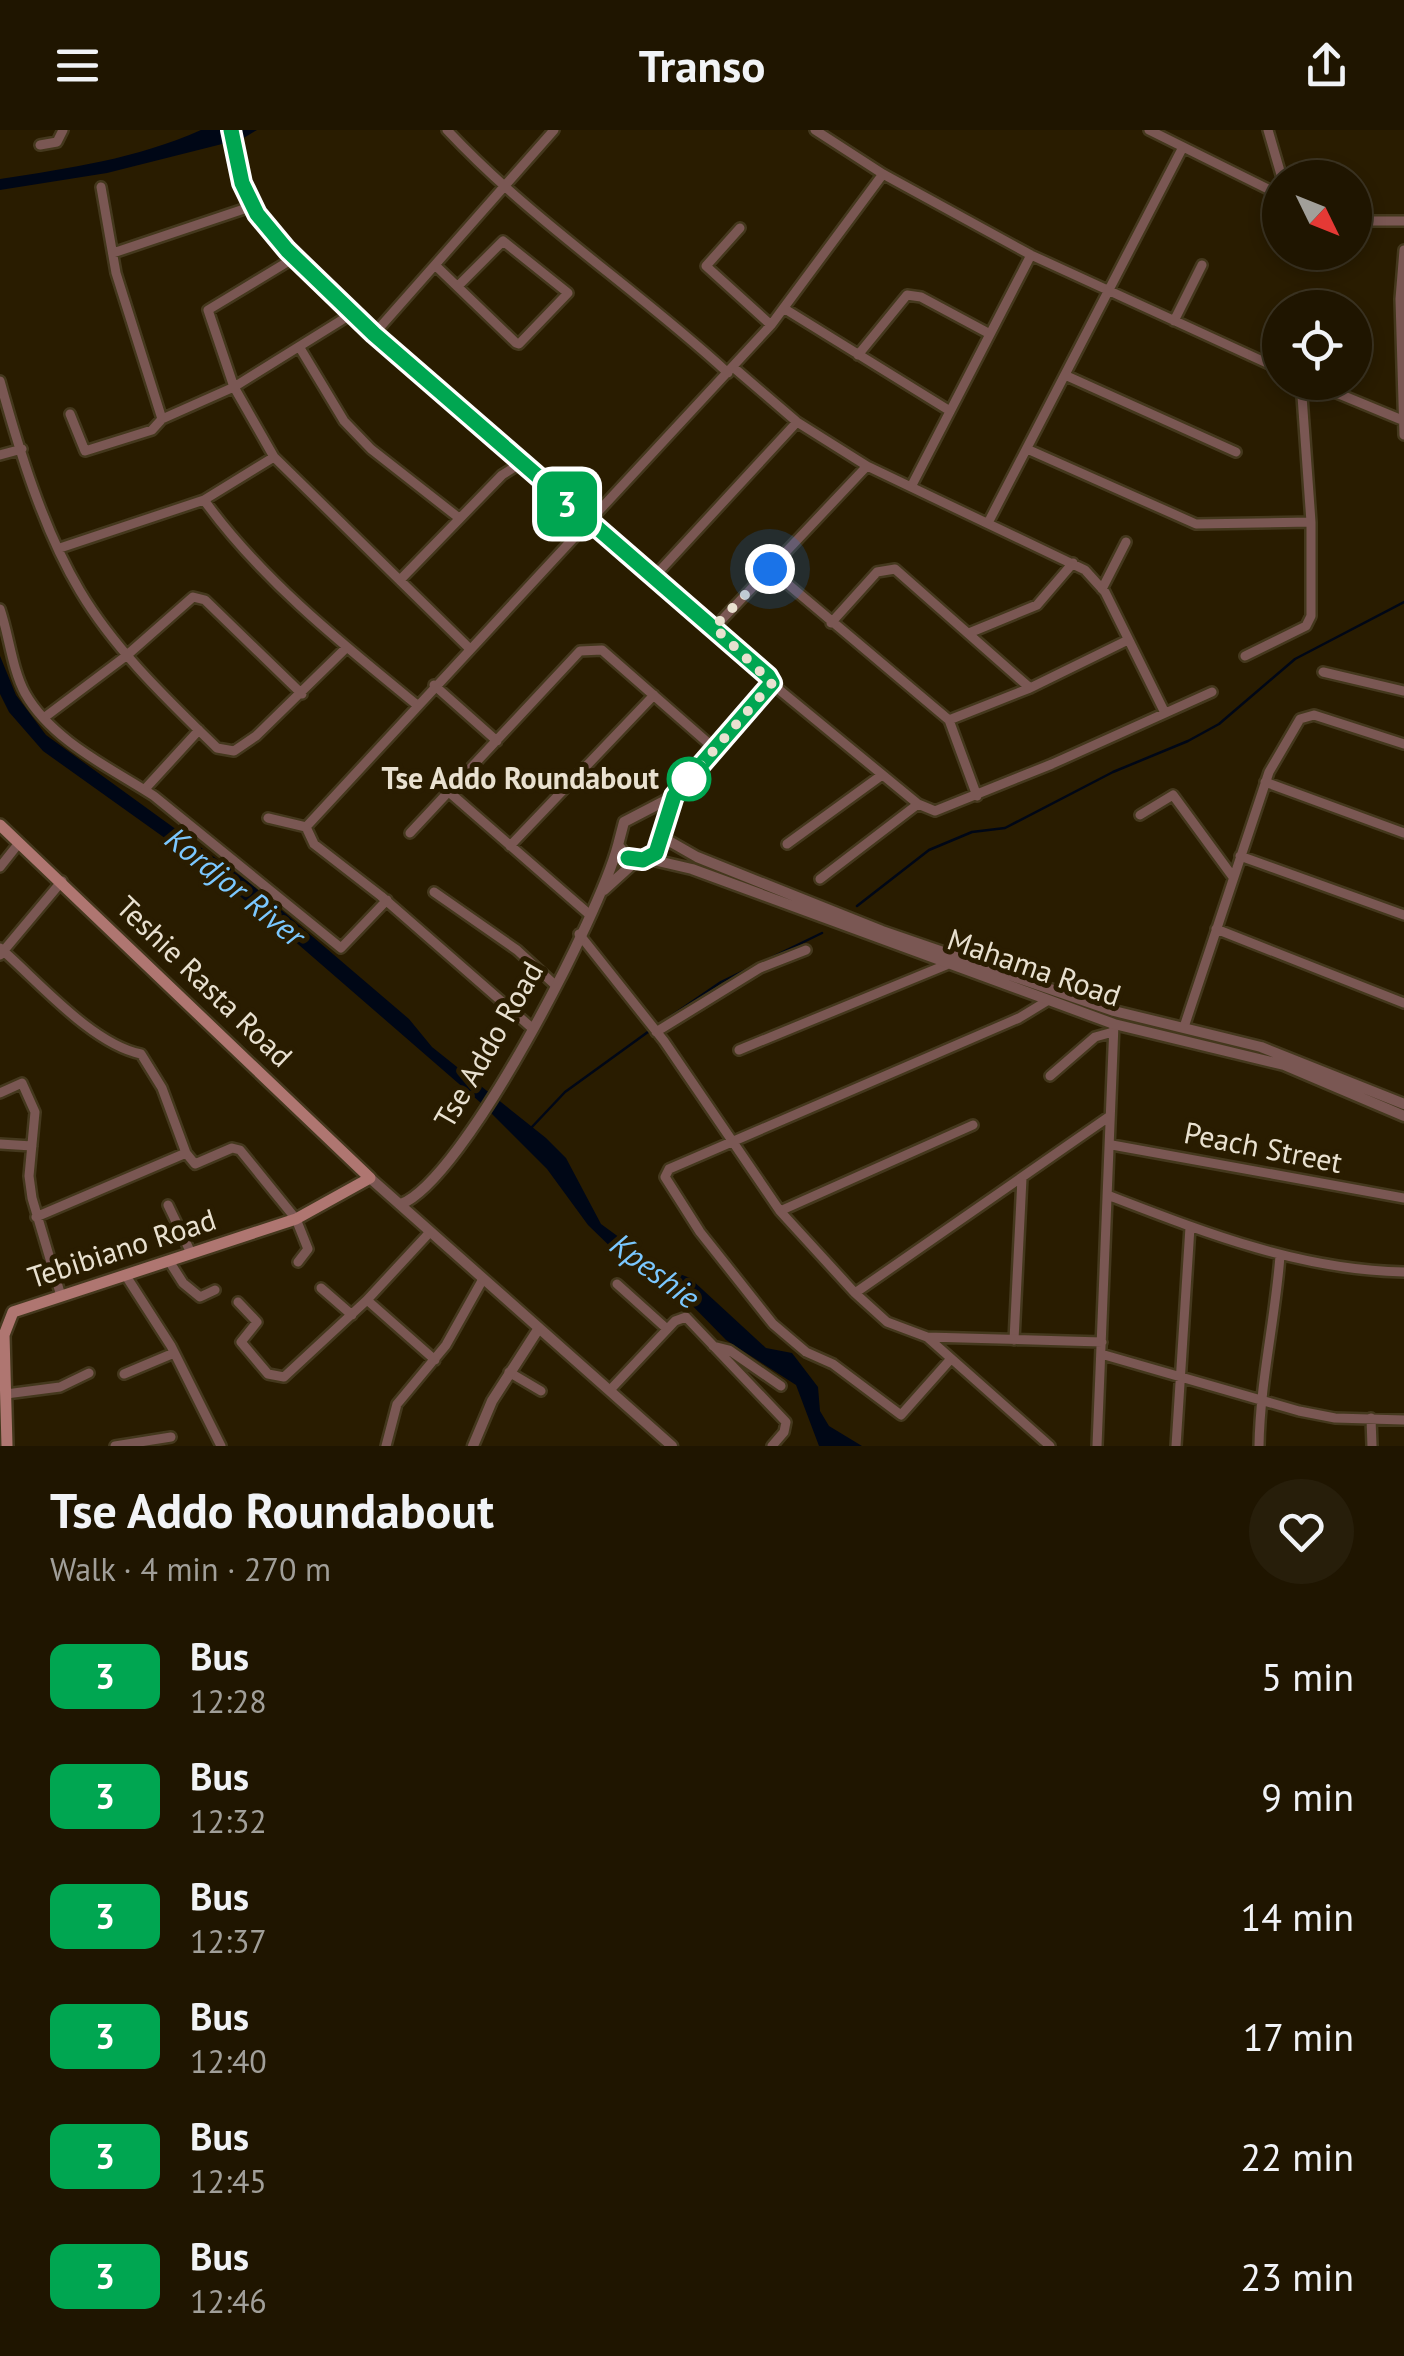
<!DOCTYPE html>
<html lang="en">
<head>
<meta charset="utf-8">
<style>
	body { margin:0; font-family:"PT Sans",sans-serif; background:#271e0a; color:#f1f3f6; height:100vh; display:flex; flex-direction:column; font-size:38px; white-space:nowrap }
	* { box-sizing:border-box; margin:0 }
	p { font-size:32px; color:#a19f99 }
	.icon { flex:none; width:55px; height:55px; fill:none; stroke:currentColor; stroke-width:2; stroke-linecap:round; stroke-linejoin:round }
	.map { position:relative; height:1316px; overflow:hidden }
	.side { display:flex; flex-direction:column; background:#1f1500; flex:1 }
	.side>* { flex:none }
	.badge { padding:0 20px; border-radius:15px; font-size:35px; line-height:65px }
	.needle { width:65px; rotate:133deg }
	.tools { position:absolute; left:1262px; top:30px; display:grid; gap:20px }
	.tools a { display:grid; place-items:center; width:110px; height:110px; border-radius:50%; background:#1f1500; box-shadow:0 5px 15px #0003,0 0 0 2px #3c3422; font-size:50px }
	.you { position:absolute; width:50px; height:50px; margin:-25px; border:8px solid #fff; border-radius:50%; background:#1a73e8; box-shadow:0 0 0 15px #1a73e833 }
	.map>.badge { position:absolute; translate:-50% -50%; box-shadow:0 0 0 5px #fff }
	.round { display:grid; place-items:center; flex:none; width:105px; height:105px; border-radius:52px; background:#271e0a }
	.overview { display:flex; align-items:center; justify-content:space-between; height:170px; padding:0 50px }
	h1 { font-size:48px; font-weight:700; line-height:75px }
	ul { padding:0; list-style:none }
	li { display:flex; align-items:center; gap:30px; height:120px; padding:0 50px }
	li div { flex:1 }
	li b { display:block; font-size:38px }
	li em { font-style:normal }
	li .badge { min-width:110px; font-weight:700; text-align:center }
	header { display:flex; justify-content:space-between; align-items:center; height:130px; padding:0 50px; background:#1f1500; font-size:45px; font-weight:700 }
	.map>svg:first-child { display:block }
</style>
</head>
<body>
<header><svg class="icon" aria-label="menu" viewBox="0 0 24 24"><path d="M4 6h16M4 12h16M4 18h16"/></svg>Transo<svg class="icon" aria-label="share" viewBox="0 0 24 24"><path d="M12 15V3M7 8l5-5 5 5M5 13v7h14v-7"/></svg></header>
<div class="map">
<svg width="1404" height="1316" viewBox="0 0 1404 1316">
	<rect width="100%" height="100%" fill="#291c00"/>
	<path fill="#000716" d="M 201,0 L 257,0 L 242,9 L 107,43 L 0,60 L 0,49 C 70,38 136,29 201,0 Z
		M 0,526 L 16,565 L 46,605 L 250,753 L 409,889 L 432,917 L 546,1008 L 566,1028 L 601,1094 L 657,1135 L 690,1148 L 766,1218 L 792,1223 L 818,1257 L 820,1281 L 829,1296 L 862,1316 L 819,1316 L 796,1255 L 726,1210 L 678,1161 L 622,1128 L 588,1095 L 547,1039 L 481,973 L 284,802 L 190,726 L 43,621 L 9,582 L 0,564 Z"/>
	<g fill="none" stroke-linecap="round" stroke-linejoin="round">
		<path stroke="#000716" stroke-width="2.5" d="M 857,776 L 929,720 L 972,702 L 1005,698 L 1113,642 L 1188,611 L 1219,594 L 1295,529 L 1404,472
			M 658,895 L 721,852 L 822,803
			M 531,998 L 565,962 L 652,899"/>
		<defs>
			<path id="minor" d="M 447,0 C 532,91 637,159 728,243
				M 815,0 L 883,44 L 1031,125 L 1280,239
				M 1149,0 L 1280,65
				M 1268,0 L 1282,48
				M 40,15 L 57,12 L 63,0
				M 101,57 L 116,143 L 162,289
				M 1355,91 L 1404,91
				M 740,98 L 706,136 L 771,195
				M 1404,120 L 1400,169 L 1404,305
				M 113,123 L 253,76
				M 294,128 L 208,180 L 234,257 L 274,327 L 469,518
				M 435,135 L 516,213 L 519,214 L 568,163 L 503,111 L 458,156
				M 785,179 L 950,281
				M 1174,191 L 1202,135
				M 374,204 L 554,0
				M 300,218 L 344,291 L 371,319 L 459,388
				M 858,225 L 907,165 L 921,167 L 990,204
				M 733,237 L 797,292 L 867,336 L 1085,440 L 1105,462 L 1165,583
				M 1067,246 L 1236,322
				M 0,251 C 19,320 43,399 80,461 C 115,520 168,570 217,618 L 234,621 L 256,606 L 346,518
				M 1310,252 L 1402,290
				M 70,284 L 85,321 L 152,300 L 162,289 L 234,257 L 353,183
				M 1027,319 L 1196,394 L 1311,392
				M 0,325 L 22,319
				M 912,355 L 1031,125
				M 204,370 C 261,449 341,513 416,574
				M 989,391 L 1183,17
				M 60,418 L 204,370 L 274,327
				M 770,439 L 949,590 L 1030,558 L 1128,510
				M 653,448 L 797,292
				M 400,450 L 502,345 L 521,333
				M 1102,459 L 1126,412
				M 0,479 C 9,505 12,539 25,563 C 52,611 111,638 154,666 L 341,818 L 387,770
				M 831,493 L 877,442 L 895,439 L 1030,558
				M 715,497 L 867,336
				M 969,503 L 1037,475 L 1073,433
				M 1245,526 L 1306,496 L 1311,486 L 1311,392 L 1301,252
				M 1323,542 L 1404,561
				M 771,553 L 918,674 L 935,681 L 1052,634 L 1212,562
				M 434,555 L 497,611
				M 45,587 L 126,526 L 193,467 L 205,470 L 302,564
				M 949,590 L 977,666
				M 1265,652 L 1404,703
				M 145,659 L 199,600
				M 449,662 L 590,785
				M 1140,685 L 1173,665 L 1233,747
				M 268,688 L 306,697 L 314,714 L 381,766 L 532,898
				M 306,697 L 771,195 L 883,44
				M 410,703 L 580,521 L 602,520 L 715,619
				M 787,714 L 882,645
				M 510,716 L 654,565
				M 1240,726 L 1404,785
				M 0,737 L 19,713
				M 820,749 L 918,674
				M 434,762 L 517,820 L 554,854
				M 1216,799 L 1404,873
				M 579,804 L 664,911 L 780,1081 L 855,1163 L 887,1192 L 927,1207 L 1050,1316
				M 0,818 C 39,852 92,914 141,924 L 162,958 L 186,1023 L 36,1087
				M 0,825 L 62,751
				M 1184,897 L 1269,642 L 1300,589 L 1314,585 L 1404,614
				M 656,902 L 760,838 L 806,820
				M 739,920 L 946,835
				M 1050,946 L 1095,907 L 1113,902
				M 0,963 L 22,953 L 35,982 L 29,1046 L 32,1068 L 61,1166
				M 0,1014 L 32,1016
				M 1112,1015 L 1404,1068
				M 186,1023 L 195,1034 L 232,1018 L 240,1020 L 296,1089 L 308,1119 L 298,1132
				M 1110,1066 C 1206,1103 1300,1140 1404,1142
				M 168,1075 L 191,1123
				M 780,1081 L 973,995
				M 169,1131 L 183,1153 L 200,1167 L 215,1160
				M 126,1146 L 171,1216 L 221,1316
				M 617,1154 L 667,1199
				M 321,1158 L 352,1185
				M 855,1163 L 1110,986
				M 367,1170 L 435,1230
				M 238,1172 L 257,1192 L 241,1212 L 268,1244 L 284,1247 L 367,1170 L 430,1102
				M 927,1207 L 1102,1212
				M 1014,1210 L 1022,1048
				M 713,1216 L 729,1220 L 781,1256
				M 1101,1224 L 1299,1281 L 1335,1288 L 1404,1290
				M 949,1231 L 901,1285 L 833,1234 L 806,1222 L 773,1194 L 700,1102 L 665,1047 L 669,1039 L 1019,888 L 1047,871
				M 509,1242 L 541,1261
				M 124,1244 L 174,1223
				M 610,1260 L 675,1191 L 686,1187 L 786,1292 L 784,1302 L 772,1316
				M 6,1264 L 60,1257 L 89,1243
				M 1371,1288 L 1372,1316
				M 115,1316 L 171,1307
				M 386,1316 L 397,1274 L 446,1215 L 483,1149
				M 1097,1316 L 1114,894
				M 1176,1316 L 1190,1097
				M 1259,1316 C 1260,1252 1275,1191 1280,1126"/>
			<path id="tertiary" d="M 232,0 L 242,53 L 257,83 L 287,121 L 374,204 L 768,546 L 771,553 L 674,666 L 624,692 L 618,715 L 628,728 L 643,731 L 656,723 L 674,666
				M 662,707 L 697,727 L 882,801 L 1114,881 L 1261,917 L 1404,974
				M 649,729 L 692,739 L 1114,894 L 1284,935 L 1404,986
				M 604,760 L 636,731
				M 370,1048 L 672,1316
				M 401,1074 C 464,1050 600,784 618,715
				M 473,1316 L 492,1271 L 539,1198"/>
			<path id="secondary" d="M 0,695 L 370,1048 L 296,1089 L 13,1182 L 4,1205 L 7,1316"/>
		</defs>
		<use href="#minor" stroke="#44381d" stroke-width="14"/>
		<use href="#tertiary" stroke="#44381d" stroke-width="15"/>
		<use href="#secondary" stroke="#44381d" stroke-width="16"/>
		<use href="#minor" stroke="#7a5753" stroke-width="9"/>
		<use href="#tertiary" stroke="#7a5753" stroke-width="10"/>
		<use href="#secondary" stroke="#af7671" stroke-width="11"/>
	</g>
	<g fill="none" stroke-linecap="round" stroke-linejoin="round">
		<defs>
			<path id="line" d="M 231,0 L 242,53 L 257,84 L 287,120 L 374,204 L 768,546 L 772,553 L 674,666 L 656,723 L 643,730 L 628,728"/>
		</defs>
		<use href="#line" stroke="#fff" stroke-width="22"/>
		<use href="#line" stroke="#00a651" stroke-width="15"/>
		<path stroke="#e9e1d0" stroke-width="10" stroke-dasharray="0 18" d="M 689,649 L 772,553 L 714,497 L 770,439"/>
	</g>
	<circle fill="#fff" stroke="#00a651" stroke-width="5" cx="689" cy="649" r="20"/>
	<g text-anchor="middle" stroke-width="10" stroke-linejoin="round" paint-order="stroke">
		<g font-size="30" font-weight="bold" fill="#e9e1d0" stroke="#291c00" text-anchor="end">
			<text x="659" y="659">Tse Addo Roundabout</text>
		</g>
		<g font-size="30" fill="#e9e1d0" stroke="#291c00">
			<text transform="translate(1034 838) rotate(19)" y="10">Mahama Road</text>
			<text transform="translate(204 852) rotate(44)" y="10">Teshie Rasta Road</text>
			<text transform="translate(489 915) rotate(-60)" y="10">Tse Addo Road</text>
			<text transform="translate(1263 1018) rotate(11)" y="10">Peach Street</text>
			<text transform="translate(122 1119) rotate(-18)" y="10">Tebibiano Road</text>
		</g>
		<g font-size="32" font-style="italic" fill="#7bc8ff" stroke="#291c00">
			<text transform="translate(235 757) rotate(39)" y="11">Kordjor River</text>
			<text transform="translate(655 1141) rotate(37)" y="11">Kpeshie</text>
		</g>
	</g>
</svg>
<div class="tools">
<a><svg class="needle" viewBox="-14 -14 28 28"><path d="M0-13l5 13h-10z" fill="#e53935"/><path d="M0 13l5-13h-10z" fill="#a19f99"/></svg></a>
<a><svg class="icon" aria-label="locate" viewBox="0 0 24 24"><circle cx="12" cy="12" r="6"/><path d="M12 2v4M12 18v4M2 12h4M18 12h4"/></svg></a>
</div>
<div class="you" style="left:770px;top:439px"></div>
<b class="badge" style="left:567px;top:374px;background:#00a651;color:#fff">3</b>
</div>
<section class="side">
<div class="overview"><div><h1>Tse Addo Roundabout</h1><p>Walk · 4 min · 270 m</p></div><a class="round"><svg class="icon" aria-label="heart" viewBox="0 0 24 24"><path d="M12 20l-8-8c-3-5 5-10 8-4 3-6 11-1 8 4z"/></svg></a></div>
<ul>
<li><span class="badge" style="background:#00a651;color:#fff">3</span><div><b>Bus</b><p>12:28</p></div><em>5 min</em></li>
<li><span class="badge" style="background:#00a651;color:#fff">3</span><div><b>Bus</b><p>12:32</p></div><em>9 min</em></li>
<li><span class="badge" style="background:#00a651;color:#fff">3</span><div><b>Bus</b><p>12:37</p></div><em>14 min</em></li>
<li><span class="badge" style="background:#00a651;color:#fff">3</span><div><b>Bus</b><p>12:40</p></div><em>17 min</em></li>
<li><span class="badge" style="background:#00a651;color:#fff">3</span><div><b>Bus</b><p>12:45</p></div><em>22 min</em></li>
<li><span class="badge" style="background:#00a651;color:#fff">3</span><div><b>Bus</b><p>12:46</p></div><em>23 min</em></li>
</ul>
</section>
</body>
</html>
